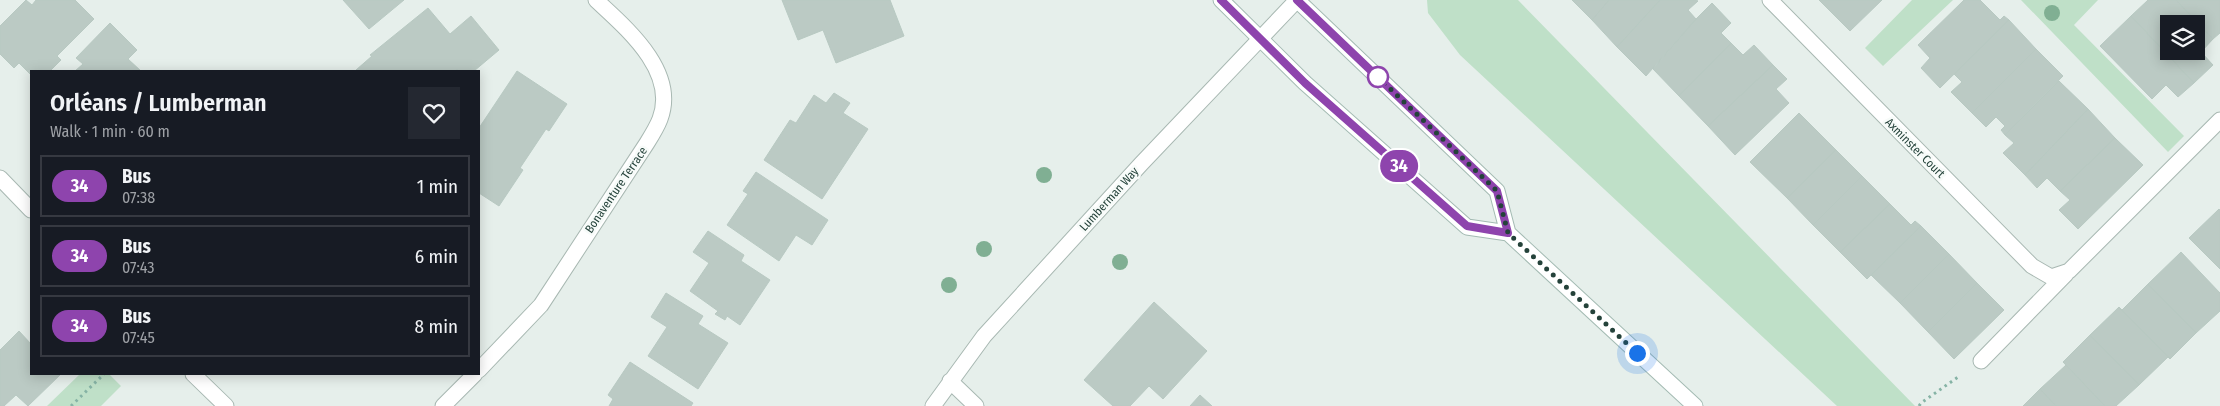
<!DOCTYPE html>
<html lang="en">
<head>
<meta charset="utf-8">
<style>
	body { margin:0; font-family:"Fira Sans Condensed",sans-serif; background:#242831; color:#f1f3f6; height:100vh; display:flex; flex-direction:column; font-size:19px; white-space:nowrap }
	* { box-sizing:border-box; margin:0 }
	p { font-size:16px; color:#9ea1a6 }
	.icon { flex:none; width:28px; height:28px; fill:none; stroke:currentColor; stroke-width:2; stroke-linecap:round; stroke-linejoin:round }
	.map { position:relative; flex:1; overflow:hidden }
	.sheet { position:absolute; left:30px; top:70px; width:450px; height:305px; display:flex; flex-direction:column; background:#171b24; border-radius:0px; box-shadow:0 2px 12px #0003 }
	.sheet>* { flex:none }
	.badge { padding:0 10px; border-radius:16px; font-size:18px; line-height:32px }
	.fabs { position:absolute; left:2160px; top:15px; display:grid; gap:10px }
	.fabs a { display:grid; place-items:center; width:45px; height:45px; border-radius:0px; background:#171b24; box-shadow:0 2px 12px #0003; font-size:25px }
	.you { position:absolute; width:25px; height:25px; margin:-12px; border:4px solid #fff; border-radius:50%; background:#1a73e8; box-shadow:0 0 0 8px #1a73e833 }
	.map>.badge { position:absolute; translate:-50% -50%; box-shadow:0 0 0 2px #fff }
	.round { display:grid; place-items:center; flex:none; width:52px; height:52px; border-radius:0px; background:#242831 }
	.head { display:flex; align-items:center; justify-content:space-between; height:85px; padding:0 20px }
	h1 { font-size:24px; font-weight:600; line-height:38px }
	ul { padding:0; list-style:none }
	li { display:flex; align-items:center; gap:15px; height:62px; margin:0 10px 8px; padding:0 10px; border:2px solid #363941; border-radius:0px }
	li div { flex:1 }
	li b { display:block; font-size:19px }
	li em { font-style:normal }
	li .badge { min-width:55px; font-weight:700; text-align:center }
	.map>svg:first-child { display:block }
</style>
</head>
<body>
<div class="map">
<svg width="2220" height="406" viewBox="0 0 2220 406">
	<rect width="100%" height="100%" fill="#e6efeb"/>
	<path fill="#bfe0c8" d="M 1427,0 L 1518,0 L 1915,406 L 1837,406 L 1460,55 L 1428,13 Z
		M 1912,0 L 1953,0 L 1883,66 L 1865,48 Z
		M 2021,0 L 2098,0 L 2074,25 L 2184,136 L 2168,152 Z
		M 80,374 L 109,374 L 121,386 L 101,406 L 47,406 Z"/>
	<path fill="#bbcac4" stroke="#b8c9c2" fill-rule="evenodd" d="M 26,0 L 32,5 L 36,0 L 75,0 L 94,19 L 57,56 L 61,60 L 50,71 L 31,71 L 31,75 L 19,63 L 14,68 L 0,54 L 0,26 Z
		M 343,0 L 404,0 L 369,29 Z
		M 782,0 L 890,0 L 904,36 L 836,63 L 823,30 L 798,40 Z
		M 1572,0 L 1609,0 L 1592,20 Z
		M 1609,0 L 1660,0 L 1617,47 L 1592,20 Z
		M 1660,0 L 1696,0 L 1698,1 L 1688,10 L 1696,19 L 1646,76 L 1617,47 Z
		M 1819,0 L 1882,0 L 1850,31 Z
		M 1964,0 L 1980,0 L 2000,20 L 2004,16 L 2009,20 L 1940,88 L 1921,68 L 1930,58 L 1918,45 Z
		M 2148,0 L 2176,0 L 2213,39 L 2201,52 L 2213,65 L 2194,83 L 2131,16 ZM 2169,24 L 2196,24 L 2196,51 L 2169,51 Z
		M 2176,0 L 2220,0 L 2220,33 L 2213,39 Z
		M 1712,3 L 1731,23 L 1721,33 L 1731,43 L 1679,96 L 1653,69 L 1696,19 Z
		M 428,8 L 450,34 L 471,16 L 499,50 L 474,71 L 459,71 L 457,69 L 455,71 L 357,71 L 356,70 L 372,56 L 370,55 Z
		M 2131,16 L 2194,83 L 2178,97 L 2166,85 L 2152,99 L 2100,46 Z
		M 2009,20 L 2036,49 L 1972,113 L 1951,92 L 1962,82 L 1954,74 Z
		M 110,23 L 137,50 L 128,59 L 141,71 L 75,71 L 83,64 L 76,58 Z
		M 1731,43 L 1743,55 L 1754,45 L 1773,65 L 1708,126 L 1679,96 Z
		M 2036,49 L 2063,76 L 2005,135 L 2001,130 L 2005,126 L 1996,117 L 1986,127 L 1972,113 Z
		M 1773,65 L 1787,79 L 1776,89 L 1789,103 L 1735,155 L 1708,126 Z
		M 517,71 L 567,104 L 549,131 L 546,129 L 520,168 L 523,170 L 499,206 L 479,193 L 479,128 Z
		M 2059,81 L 2088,109 L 2025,175 L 2003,153 L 2014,143 L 2005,135 Z
		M 834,93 L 850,103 L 843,113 L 868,129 L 822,199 L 764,160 L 790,120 L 796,123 L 814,95 L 826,103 Z
		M 2088,109 L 2115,138 L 2060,191 L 2047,178 L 2037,188 L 2025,175 Z
		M 1799,113 L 1836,150 L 1787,198 L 1750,162 Z
		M 2115,138 L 2143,165 L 2078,229 L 2059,210 L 2070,200 L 2060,191 Z
		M 1836,150 L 1862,176 L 1813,225 L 1787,198 Z
		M 756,172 L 828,220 L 812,245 L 796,235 L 779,261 L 727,225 L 748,194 L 743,191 Z
		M 1862,176 L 1890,204 L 1840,252 L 1813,225 Z
		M 1890,204 L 1911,225 L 1915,221 L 1921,226 L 1867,279 L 1840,252 Z
		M 2219,209 L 2220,210 L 2220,269 L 2189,238 Z
		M 1921,226 L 1949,254 L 1900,303 L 1871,275 Z
		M 708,231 L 744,255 L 741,261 L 770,280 L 740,325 L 727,316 L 725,320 L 715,314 L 718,311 L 690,291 L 709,263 L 693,252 Z
		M 2181,252 L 2220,293 L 2220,311 L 2196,333 L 2148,284 Z
		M 1949,254 L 1977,283 L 1928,332 L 1900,303 Z
		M 1977,283 L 2004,310 L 1954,359 L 1928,332 Z
		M 2148,284 L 2196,333 L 2170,359 L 2122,310 Z
		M 666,293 L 703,316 L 698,324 L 728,343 L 698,389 L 648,356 L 667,327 L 651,317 Z
		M 1154,302 L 1207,351 L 1163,399 L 1149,386 L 1130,406 L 1113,406 L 1084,380 Z
		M 2119,307 L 2168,357 L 2139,385 L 2090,335 Z
		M 19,331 L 31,344 L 31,374 L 61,374 L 28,406 L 16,395 L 4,406 L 0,406 L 0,350 Z
		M 2090,335 L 2139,385 L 2116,406 L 2105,406 L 2063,362 Z
		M 630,362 L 693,403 L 691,406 L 609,406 L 613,399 L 608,395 Z
		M 2066,365 L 2105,406 L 2056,406 L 2040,389 Z
		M 2040,389 L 2056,406 L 2023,406 Z
		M 1200,395 L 1212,406 L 1190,406 Z"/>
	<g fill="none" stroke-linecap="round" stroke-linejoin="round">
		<defs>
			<path id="minor" d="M 1770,0 L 2032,266 L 2051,277 L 2069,271 L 2220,120
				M 0,178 L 31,210
				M 1981,361 L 2066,274
				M 479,370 L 541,305 L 647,143 C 652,135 657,127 660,119 C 678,71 626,28 596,0
				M 193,374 L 226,406
				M 950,381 L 976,406
				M 443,406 L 475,374
				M 933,406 L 984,336 L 1141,164 L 1297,0"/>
			<path id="secondary" d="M 1221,0 L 1305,83 L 1467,227 L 1508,233
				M 1297,0 L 1497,191 L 1508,233 L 1695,406"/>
		</defs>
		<use href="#minor" stroke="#a8b8b2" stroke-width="17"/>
		<use href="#secondary" stroke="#a4bbb3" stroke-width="17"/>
		<path stroke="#86b3a5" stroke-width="3" stroke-dasharray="2.5 4" stroke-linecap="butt" d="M 71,406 L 104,374
			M 1919,406 L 1921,403 L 1958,377"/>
		<use href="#minor" stroke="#fff" stroke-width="15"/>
		<use href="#secondary" stroke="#fff" stroke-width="15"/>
	</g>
	<g fill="#80af93">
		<circle cx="2052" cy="13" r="8"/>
		<circle cx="1044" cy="175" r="8"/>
		<circle cx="984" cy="249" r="8"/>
		<circle cx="1120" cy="262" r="8"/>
		<circle cx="949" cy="285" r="8"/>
	</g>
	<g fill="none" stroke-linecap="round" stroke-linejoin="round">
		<defs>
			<path id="line" d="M 1221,0 L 1305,83 L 1467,226 L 1508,233 L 1497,191 L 1297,0"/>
		</defs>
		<use href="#line" stroke="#fff" stroke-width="11"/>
		<use href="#line" stroke="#8e44ad" stroke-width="8"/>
		<path stroke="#24423a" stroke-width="5" stroke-dasharray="0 9" d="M 1378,77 L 1497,191 L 1508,233 L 1637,353"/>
	</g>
	<circle fill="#fff" stroke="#8e44ad" stroke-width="2.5" cx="1378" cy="77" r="10"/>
	<g text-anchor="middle" stroke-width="5" stroke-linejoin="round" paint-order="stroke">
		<g font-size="12" fill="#24423a" stroke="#f7fbf9">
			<text transform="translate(1915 148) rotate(45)" y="4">Axminster Court</text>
			<text transform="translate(616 190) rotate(-56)" y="4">Bonaventure Terrace</text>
			<text transform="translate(1109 199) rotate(-48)" y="4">Lumberman Way</text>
		</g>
	</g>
</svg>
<div class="fabs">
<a><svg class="icon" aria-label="layers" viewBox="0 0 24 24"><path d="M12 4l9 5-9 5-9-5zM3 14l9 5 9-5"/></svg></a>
</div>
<div class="you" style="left:1637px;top:353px"></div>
<b class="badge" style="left:1399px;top:166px;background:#8e44ad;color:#fff">34</b>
<section class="sheet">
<div class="head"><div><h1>Orléans / Lumberman</h1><p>Walk · 1 min · 60 m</p></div><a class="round"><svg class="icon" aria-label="heart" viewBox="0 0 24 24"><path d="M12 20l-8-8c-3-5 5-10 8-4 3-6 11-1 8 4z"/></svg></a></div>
<ul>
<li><span class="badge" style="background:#8e44ad;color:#fff">34</span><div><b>Bus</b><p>07:38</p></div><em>1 min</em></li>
<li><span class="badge" style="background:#8e44ad;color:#fff">34</span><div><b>Bus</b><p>07:43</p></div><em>6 min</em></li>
<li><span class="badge" style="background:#8e44ad;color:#fff">34</span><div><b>Bus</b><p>07:45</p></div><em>8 min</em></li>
</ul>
</section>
</div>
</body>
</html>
